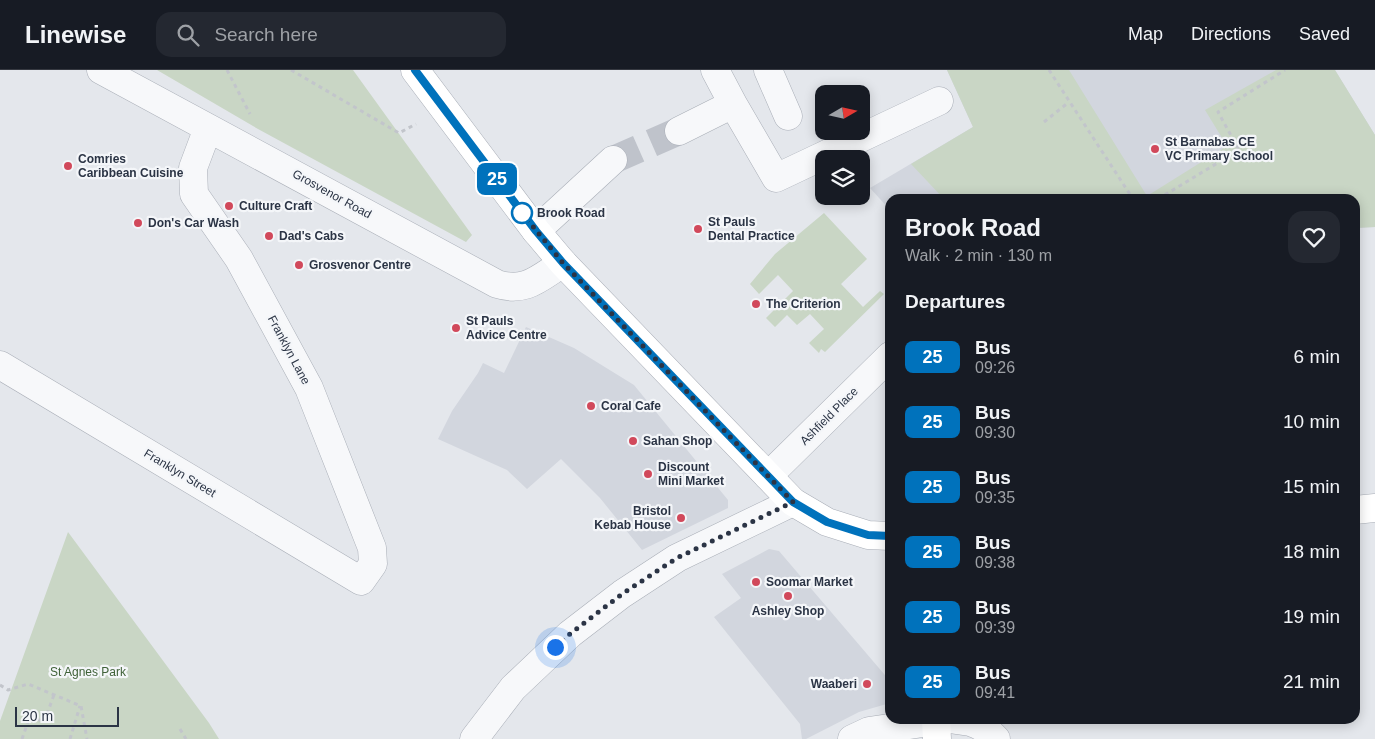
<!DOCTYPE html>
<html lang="en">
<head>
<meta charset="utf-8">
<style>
	body { margin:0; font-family:Arial,sans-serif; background:#242831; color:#f1f3f6; height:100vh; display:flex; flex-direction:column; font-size:19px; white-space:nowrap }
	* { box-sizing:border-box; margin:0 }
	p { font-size:16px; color:#9ea1a6 }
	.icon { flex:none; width:28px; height:28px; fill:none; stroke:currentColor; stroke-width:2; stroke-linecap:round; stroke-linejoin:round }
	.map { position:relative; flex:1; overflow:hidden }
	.drawer { position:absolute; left:885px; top:124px; width:475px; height:530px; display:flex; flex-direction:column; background:#171b24; border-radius:15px; box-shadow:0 2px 12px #0003 }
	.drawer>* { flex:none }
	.badge { padding:0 10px; border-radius:8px; font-size:18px; line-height:32px }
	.needle { width:32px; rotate:81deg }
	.fabs { position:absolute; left:815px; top:15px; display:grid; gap:10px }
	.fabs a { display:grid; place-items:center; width:55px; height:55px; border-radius:10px; background:#171b24; box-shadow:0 2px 12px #0003; font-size:25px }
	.scale { position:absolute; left:15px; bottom:12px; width:104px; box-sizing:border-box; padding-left:5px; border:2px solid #2b3445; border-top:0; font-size:14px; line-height:18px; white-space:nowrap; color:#2b3445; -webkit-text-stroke:4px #f4f6f9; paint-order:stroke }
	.you { position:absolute; width:25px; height:25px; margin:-12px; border:4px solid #fff; border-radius:50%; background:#1a73e8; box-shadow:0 0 0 8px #1a73e833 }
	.map>.badge { position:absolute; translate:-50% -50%; box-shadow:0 0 0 2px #fff }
	h2 { padding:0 20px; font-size:19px; line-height:45px }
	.round { display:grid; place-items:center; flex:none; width:52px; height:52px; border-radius:15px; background:#242831 }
	.headline { display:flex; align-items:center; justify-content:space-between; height:85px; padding:0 20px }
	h1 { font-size:24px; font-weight:800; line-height:38px }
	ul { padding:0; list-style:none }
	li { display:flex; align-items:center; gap:15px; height:65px; padding:0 20px }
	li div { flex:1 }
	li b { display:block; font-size:19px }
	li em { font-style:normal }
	li .badge { min-width:55px; font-weight:700; text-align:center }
	header { display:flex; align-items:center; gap:30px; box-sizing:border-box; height:70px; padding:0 25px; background:#171b24; border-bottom:1px solid #363941 }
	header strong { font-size:24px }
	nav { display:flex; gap:28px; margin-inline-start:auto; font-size:18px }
	.search { width:350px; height:45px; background:#242831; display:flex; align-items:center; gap:12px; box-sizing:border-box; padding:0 18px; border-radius:15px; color:#9ea1a6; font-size:19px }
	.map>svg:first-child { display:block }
</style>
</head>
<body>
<header>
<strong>Linewise</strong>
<div class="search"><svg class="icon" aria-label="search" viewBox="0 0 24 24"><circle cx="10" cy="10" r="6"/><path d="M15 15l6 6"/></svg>Search here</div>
<nav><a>Map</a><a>Directions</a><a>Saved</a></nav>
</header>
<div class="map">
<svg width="1375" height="669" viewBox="0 0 1375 669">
	<rect width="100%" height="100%" fill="#e4e7ec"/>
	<path fill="#d2d6de" d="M 947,0 L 1335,0 L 1375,65 L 1375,157 L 1355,158 L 1355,129 L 890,129 L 890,140 L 870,118 L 973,57 Z
		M 526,257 L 574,278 L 634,315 L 728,430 L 728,438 L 642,480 L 600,428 L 561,389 L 527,419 L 507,400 L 438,369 L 452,341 L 478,303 L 483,293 L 504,303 Z
		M 769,479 L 779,481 L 890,611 L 890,633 L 859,642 L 806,669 L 802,669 L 800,654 L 714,547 L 741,528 L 722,504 Z"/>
	<path fill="#c9d6c5" d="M 157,0 L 353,0 L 472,165 L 466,172 L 258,59 Z
		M 947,0 L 1069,0 L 1147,126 L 1227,76 L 1205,40 L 1276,0 L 1335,0 L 1375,65 L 1375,157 L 1355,158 L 1355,129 L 944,129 L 911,94 L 973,57 Z
		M 824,143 L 867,189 L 841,214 L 863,237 L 880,221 L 884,224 L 825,282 L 821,279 L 819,283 L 809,273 L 824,259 L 810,244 L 797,255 L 787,245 L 775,257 L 766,248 L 793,221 L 778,205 L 759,224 L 750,214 L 775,184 Z
		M 68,462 L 209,653 L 219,669 L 0,669 L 0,651 Z"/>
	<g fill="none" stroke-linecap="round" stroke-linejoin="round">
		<path stroke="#bfc3cb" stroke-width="28" stroke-dasharray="28 14" stroke-linecap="butt" d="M 613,90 L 679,61"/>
		<defs>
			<path id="street" d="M 101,0 L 497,214 C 526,223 539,208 563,193
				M 715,0 L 733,34 L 776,108 L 939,31
				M 768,0 L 788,46
				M 679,61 L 733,34
				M 536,161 L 613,90
				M 0,295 L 361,511 L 373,494 L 372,478 L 309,318 L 239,189 L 194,124 L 193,98 L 208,58
				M 768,406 L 890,286
				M 474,669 L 513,618 L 570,564 L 622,524 L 677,488 L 793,432
				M 852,669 L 869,661 L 949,649 L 970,652 L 978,655 L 987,660 L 996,669"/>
			<path id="secondary" d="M 415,0 L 536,161 L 563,193 L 793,432 L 827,452 L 868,465 L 890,466
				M 1355,440 L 1375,438
				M 936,649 L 937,669"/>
		</defs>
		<use href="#street" stroke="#a9aeb7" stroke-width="29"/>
		<use href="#secondary" stroke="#a9aeb7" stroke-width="29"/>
		<path stroke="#c2c5cb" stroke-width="3" stroke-dasharray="4 4" stroke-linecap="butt" d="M 227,0 L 250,44
			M 291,0 L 399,63 L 416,54
			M 1049,0 L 1133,129
			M 1044,52 L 1069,32
			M 1158,129 L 1239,80 L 1218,42 L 1285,0
			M 0,615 L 8,620 L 28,614 L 81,636 L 87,669
			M 180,659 L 186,669
			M 22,669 L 30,646 L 44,652 L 54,625
			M 70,669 L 80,636"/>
		<use href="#street" stroke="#f7f8fa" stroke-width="28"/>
		<use href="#secondary" stroke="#fff" stroke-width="28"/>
	</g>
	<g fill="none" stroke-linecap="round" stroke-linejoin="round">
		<defs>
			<path id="line" d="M 415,0 L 536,161 L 563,193 L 793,432 L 827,452 L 868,465 L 890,466"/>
		</defs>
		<use href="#line" stroke="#fff" stroke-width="11"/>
		<use href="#line" stroke="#0072bc" stroke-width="8"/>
		<path stroke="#2b3445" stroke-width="5" stroke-dasharray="0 9" d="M 522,143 L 563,193 L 793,432 L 677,488 L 622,524 L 570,564 L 555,577"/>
	</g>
	<g fill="#d1495b" stroke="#f4f6f9" stroke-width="2">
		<circle cx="1155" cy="79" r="5"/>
		<circle cx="68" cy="96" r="5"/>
		<circle cx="229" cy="136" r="5"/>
		<circle cx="138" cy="153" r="5"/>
		<circle cx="698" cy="159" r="5"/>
		<circle cx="269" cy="166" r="5"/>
		<circle cx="299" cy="195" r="5"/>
		<circle cx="756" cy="234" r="5"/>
		<circle cx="456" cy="258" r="5"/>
		<circle cx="591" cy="336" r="5"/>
		<circle cx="633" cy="371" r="5"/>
		<circle cx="648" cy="404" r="5"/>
		<circle cx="681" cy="448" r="5"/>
		<circle cx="756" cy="512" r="5"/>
		<circle cx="788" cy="526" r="5"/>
		<circle cx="867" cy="614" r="5"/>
	</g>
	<circle fill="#fff" stroke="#0072bc" stroke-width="2.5" cx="522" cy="143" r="10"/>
	<g text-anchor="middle" stroke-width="4.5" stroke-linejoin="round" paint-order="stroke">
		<g font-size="12" font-weight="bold" fill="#2b3445" stroke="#f4f6f9" text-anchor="start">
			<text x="1165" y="76">St Barnabas CE<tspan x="1165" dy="14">VC Primary School</tspan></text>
			<text x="78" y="93">Comries<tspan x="78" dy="14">Caribbean Cuisine</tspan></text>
			<text x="239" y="140">Culture Craft</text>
			<text x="708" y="156">St Pauls<tspan x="708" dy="14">Dental Practice</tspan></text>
			<text x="148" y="157">Don's Car Wash</text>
			<text x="279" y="170">Dad's Cabs</text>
			<text x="309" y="199">Grosvenor Centre</text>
			<text x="766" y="238">The Criterion</text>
			<text x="466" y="255">St Pauls<tspan x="466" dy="14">Advice Centre</tspan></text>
			<text x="601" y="340">Coral Cafe</text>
			<text x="643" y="375">Sahan Shop</text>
			<text x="658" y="401">Discount<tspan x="658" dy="14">Mini Market</tspan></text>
			<text x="671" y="445" text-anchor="end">Bristol<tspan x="671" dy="14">Kebab House</tspan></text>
			<text x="766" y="516">Soomar Market</text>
			<text x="788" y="545" text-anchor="middle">Ashley Shop</text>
			<text x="857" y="618" text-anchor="end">Waaberi</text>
		</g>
		<g font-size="12" fill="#2b3445" stroke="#f4f6f9">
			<text transform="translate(332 124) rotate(29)" y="4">Grosvenor Road</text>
			<text transform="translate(289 280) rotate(62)" y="4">Franklyn Lane</text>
			<text transform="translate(829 346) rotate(-45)" y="4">Ashfield Place</text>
			<text transform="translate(180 403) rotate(31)" y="4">Franklyn Street</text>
		</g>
		<g font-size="12" font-weight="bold" fill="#2b3445" stroke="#f4f6f9" text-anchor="start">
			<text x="537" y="147">Brook Road</text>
		</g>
		<g font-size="12" fill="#3f6138" stroke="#f4f6f9">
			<text x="88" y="606">St Agnes Park</text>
		</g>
	</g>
</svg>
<div class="fabs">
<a><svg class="needle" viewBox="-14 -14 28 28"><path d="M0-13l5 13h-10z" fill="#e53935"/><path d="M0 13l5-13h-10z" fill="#9ea1a6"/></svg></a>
<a><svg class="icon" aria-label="layers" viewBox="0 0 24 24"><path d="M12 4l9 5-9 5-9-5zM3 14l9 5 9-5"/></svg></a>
</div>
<div class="scale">20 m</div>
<div class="you" style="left:555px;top:577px"></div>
<b class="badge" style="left:497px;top:109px;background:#0072bc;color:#fff">25</b>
<section class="drawer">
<div class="headline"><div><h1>Brook Road</h1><p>Walk · 2 min · 130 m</p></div><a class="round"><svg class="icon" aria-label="heart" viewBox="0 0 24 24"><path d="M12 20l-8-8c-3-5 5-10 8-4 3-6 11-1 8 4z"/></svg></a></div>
<h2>Departures</h2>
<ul>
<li><span class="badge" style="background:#0072bc;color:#fff">25</span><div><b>Bus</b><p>09:26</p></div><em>6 min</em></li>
<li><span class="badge" style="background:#0072bc;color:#fff">25</span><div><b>Bus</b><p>09:30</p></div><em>10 min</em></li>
<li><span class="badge" style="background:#0072bc;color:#fff">25</span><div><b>Bus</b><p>09:35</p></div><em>15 min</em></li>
<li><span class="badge" style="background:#0072bc;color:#fff">25</span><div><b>Bus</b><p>09:38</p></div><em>18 min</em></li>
<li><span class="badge" style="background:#0072bc;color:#fff">25</span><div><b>Bus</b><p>09:39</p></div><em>19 min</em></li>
<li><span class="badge" style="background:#0072bc;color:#fff">25</span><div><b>Bus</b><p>09:41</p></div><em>21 min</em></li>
</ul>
</section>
</div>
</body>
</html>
